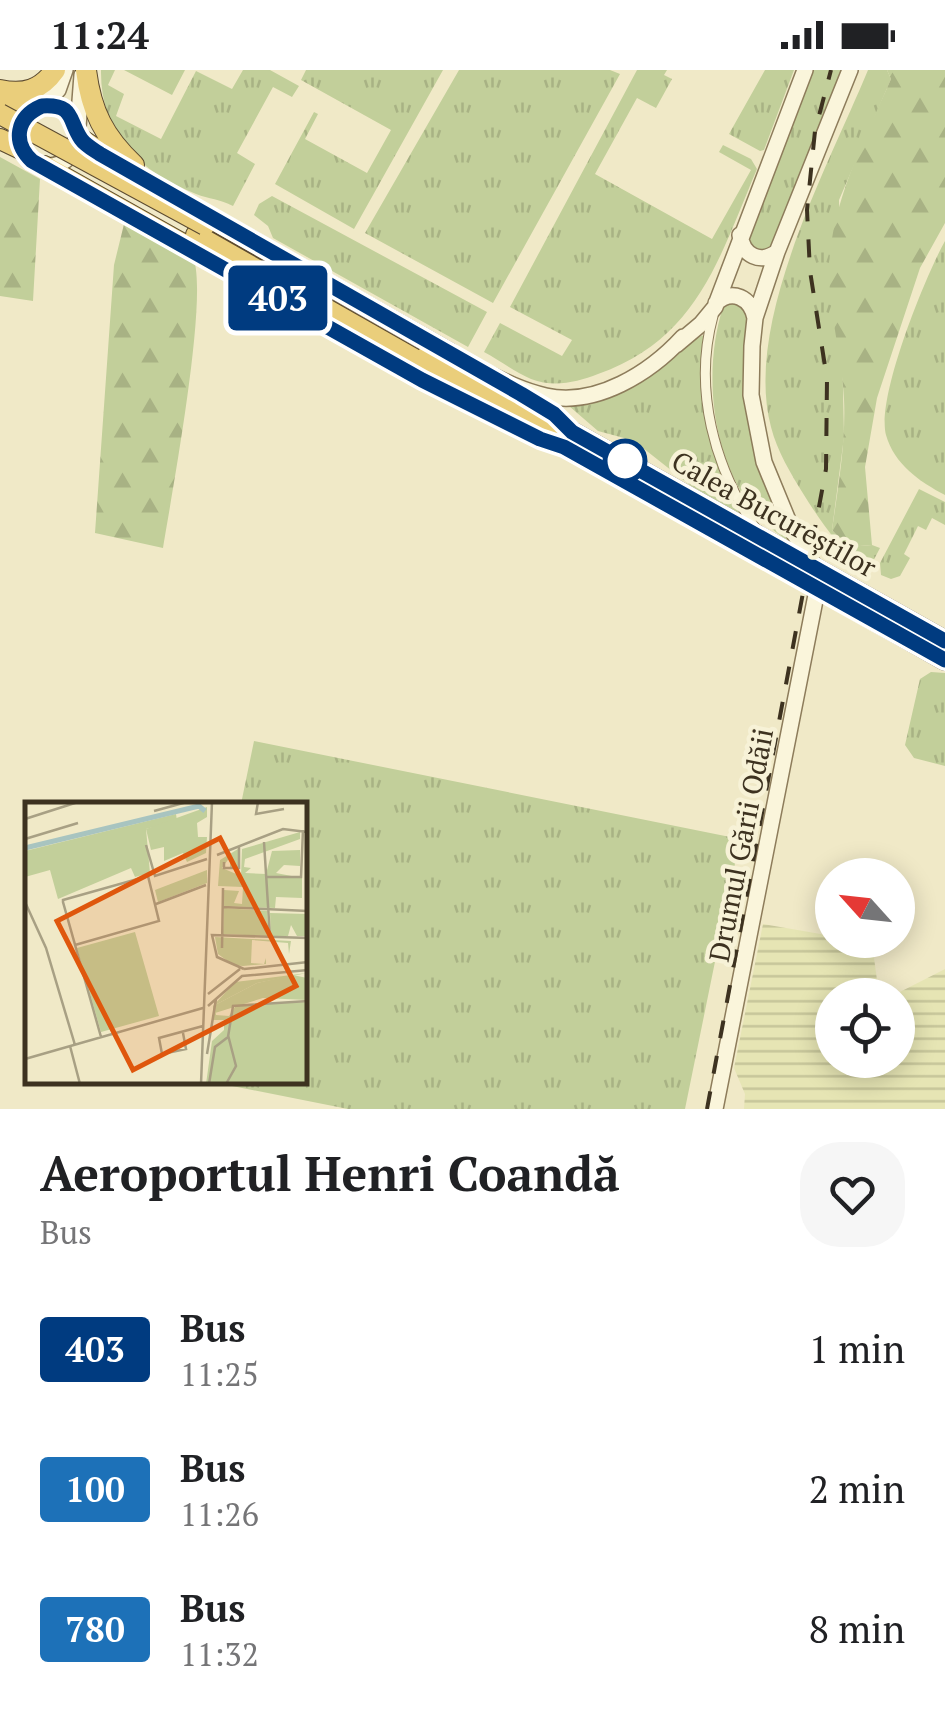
<!DOCTYPE html>
<html lang="en">
<head>
<meta charset="utf-8">
<style>
	body { margin:0; font-family:"PT Serif",serif; background:#f6f6f6; color:#202124; height:100vh; display:flex; flex-direction:column; font-size:38px; white-space:nowrap }
	* { box-sizing:border-box; margin:0 }
	p { font-size:32px; color:#757577 }
	.icon { flex:none; width:55px; height:55px; fill:none; stroke:currentColor; stroke-width:2; stroke-linecap:round; stroke-linejoin:round }
	.map { position:relative; height:1039px; overflow:hidden }
	.drawer { display:flex; flex-direction:column; background:#fff; flex:1 }
	.drawer>* { flex:none }
	.badge { padding:0 20px; border-radius:8px; font-size:35px; line-height:65px }
	.needle { width:65px; rotate:297deg }
	.tools { position:absolute; left:815px; top:788px; display:grid; gap:20px }
	.tools a { display:grid; place-items:center; width:100px; height:100px; border-radius:50%; background:#fff; box-shadow:0 5px 25px #0003; font-size:50px }
	.map>.badge { position:absolute; translate:-50% -50%; box-shadow:0 0 0 5px #fff }
	.round { display:grid; place-items:center; flex:none; width:105px; height:105px; border-radius:40px; background:#f6f6f6 }
	.headline { display:flex; align-items:center; justify-content:space-between; height:170px; padding:0 40px }
	h1 { font-size:48px; font-weight:800; line-height:75px }
	ul { padding:0; list-style:none }
	li { display:flex; align-items:center; gap:30px; height:140px; padding:0 40px }
	li div { flex:1 }
	li b { display:block; font-size:38px }
	li em { font-style:normal }
	li .badge { min-width:110px; font-weight:700; text-align:center }
	.status { display:flex; justify-content:space-between; align-items:center; height:70px; padding:0 50px; background:#fff; direction:ltr }
	.status svg { height:28px; fill:currentColor }
	.map>svg:first-child { display:block }
</style>
</head>
<body>
<div class="status"><b>11:24</b><svg viewBox="0 0 49 12"><path d="M0 12V9h3v3zM5 12V6h3v6zM10 12V3h3v9zM15 12V0h3v12zM26 1h20v11H26zM47 4h2v5h-2z"/></svg></div>
<div class="map">
<svg width="945" height="1039" viewBox="0 0 945 1039">
	<defs>
		<pattern id="farmland-rules" width="6" height="5" patternUnits="userSpaceOnUse" patternTransform="scale(2.5)"><rect width="6" height="5" fill="#e6e5b4"/><path d="M0 2.5h6" fill="none" stroke="#c6c59a"/></pattern>
		<pattern id="grass-tufts" width="24" height="20" patternUnits="userSpaceOnUse" patternTransform="scale(2.5)"><rect width="24" height="20" fill="#c2cf9a"/><path d="M3 7l-1-3M5 7V3M7 7l1-3M15 17l-1-3M17 17v-4M19 17l1-3" fill="none" stroke="#a8b284"/></pattern>
		<pattern id="forest-firs" width="22" height="20" patternUnits="userSpaceOnUse" patternTransform="scale(2.5)"><rect width="22" height="20" fill="#c2cf9a"/><path d="M5 1l3.5 6h-7zM16 11l3.5 6h-7z" fill="#a8b284"/></pattern>
	</defs>
	<rect width="100%" height="100%" fill="#f0e9c7"/>
	<path fill="url(#farmland-rules)" d="M 763,854 L 832,866 L 832,870 L 872,873 L 879,925 L 832,925 L 832,990 L 898,990 L 898,925 L 894,925 L 945,899 L 945,1039 L 744,1039 L 745,1024 L 734,998 Z"/>
	<path fill="url(#grass-tufts)" d="M 101,0 L 115,0 L 108,15 L 124,24 L 116,46 L 161,69 L 196,1 L 232,19 L 243,0 L 270,0 L 299,16 L 292,27 L 273,17 L 237,83 L 255,94 L 233,136 C 220,129 209,129 196,124 C 139,102 100,63 101,0 Z
		M 124,0 L 185,0 L 172,25 Z
		M 306,0 L 443,0 L 354,159 L 275,114 L 314,42 L 318,44 L 305,69 L 367,103 L 391,60 L 301,10 Z
		M 459,0 L 610,0 L 620,4 L 493,233 L 365,163 Z
		M 637,0 L 667,0 L 664,5 L 672,9 L 656,38 L 637,28 L 595,104 L 712,169 L 751,100 L 719,82 L 723,75 L 751,89 L 757,99 C 719,188 698,269 598,304 C 577,312 554,318 531,309 C 515,302 499,290 484,282 L 500,253 L 562,286 L 572,270 L 510,237 Z
		M 765,0 L 794,0 L 764,80 L 760,81 L 729,64 Z
		M 812,0 L 841,0 L 841,3 L 770,179 L 764,183 L 753,180 L 748,168 Z
		M 868,0 L 887,0 L 891,9 L 839,130 L 844,367 L 832,460 L 848,477 L 872,475 L 880,478 L 869,499 C 839,479 823,455 804,425 C 791,404 777,381 771,357 C 743,252 828,97 868,0 Z
		M 272,126 L 487,242 L 468,277 L 273,168 L 268,156 L 254,145 L 259,134 Z
		M 945,171 L 945,425 C 920,412 894,394 886,365 C 876,328 925,207 945,171 Z
		M 734,229 L 750,243 L 744,285 L 746,334 L 792,473 C 716,430 698,315 723,237 Z
		M 704,265 L 709,364 L 746,449 L 691,416 L 643,378 L 624,368 L 598,361 L 569,336 C 590,324 622,322 646,309 C 665,298 687,271 704,265 Z
		M 919,419 L 945,432 L 945,455 L 932,448 L 926,460 L 918,456 L 904,484 L 910,488 L 900,506 L 891,509 L 881,505 L 880,493 Z
		M 931,602 L 945,603 L 945,696 L 914,688 L 905,675 L 920,609 Z
		M 254,671 L 740,769 L 685,1039 L 348,1039 L 212,1012 L 305,1012 L 305,734 L 241,734 Z"/>
	<path fill="url(#forest-firs)" d="M 887,0 L 945,0 L 945,153 L 920,198 L 877,328 L 865,397 L 872,475 L 848,477 L 832,460 C 838,417 846,373 844,329 C 842,281 825,232 830,183 C 837,121 866,66 891,9 Z
		M 0,87 L 40,109 L 33,231 L 0,226 Z
		M 125,150 L 192,185 C 211,217 171,428 163,478 L 95,463 L 114,195 Z"/>
	<g fill="none" stroke-linecap="round" stroke-linejoin="round">
		<defs>
			<path id="pedestrian" d="M 713,246 C 693,319 714,397 756,459"/>
			<path id="tertiary" d="M 42,36 L 58,20 L 65,0
				M18 66a30 30 0 1 1 60 0a30 30 0 1 1-60 0Z
				M 78,57 L 82,5
				M 740,165 C 743,186 760,194 777,182
				M 716,233 C 732,218 751,228 755,248
				M 676,275 L 701,254 L 715,237 L 805,0
				M 467,293 C 492,305 518,320 546,326 C 596,337 650,303 683,267
				M 813,494 L 792,460 L 764,392 L 751,325 L 752,276 L 755,248 L 777,182 L 850,0
				M 715,1039 L 817,520"/>
			<path id="trunk" d="M 86,0 C 91,41 104,67 134,95
				M 0,20 C 24,25 41,20 55,0
				M 0,29 L 35,39
				M 78,67 L 131,103 L 449,283
				M 0,69 L 21,79
				M 44,96 L 436,316
				M 196,165 L 945,590
				M 429,282 L 945,571"/>
		</defs>
		<use href="#pedestrian" stroke="#8d7c5b" stroke-width="11"/>
		<use href="#tertiary" stroke="#8d7c5b" stroke-width="18"/>
		<use href="#trunk" stroke="#5b4a30" stroke-width="22"/>
		<use href="#pedestrian" stroke="#faf5db" stroke-width="9"/>
		<use href="#tertiary" stroke="#faf5db" stroke-width="15"/>
		<use href="#trunk" stroke="#eace7b" stroke-width="20"/>
		<path stroke="#3d3220" stroke-width="4" stroke-dasharray="18 18" stroke-linecap="butt" d="M 707,1039 L 826,399 L 827,309 L 810,201 L 807,140 L 815,61 L 831,0"/>
		<defs>
			<path id="trunk-bridge" d="M 0,44 L 205,155"/>
		</defs>
		<use href="#trunk-bridge" stroke="#5b4a30" stroke-width="22" stroke-linecap="butt"/>
		<use href="#trunk-bridge" stroke="#eace7b" stroke-width="20"/>
	</g>
	<g fill="none" stroke-linecap="round" stroke-linejoin="round">
		<defs>
			<path id="line" d="M 945,571 L 572,362 L 554,344 L 521,324 L 100,84 C 94,80 85,75 81,69 C 68,50 75,34 42,36 C 16,47 12,72 32,91 L 422,310 L 540,369 L 564,377 L 945,590"/>
		</defs>
		<use href="#line" stroke="#fff" stroke-width="22"/>
		<use href="#line" stroke="#003b80" stroke-width="15"/>
	</g>
	<circle fill="#fff" stroke="#003b80" stroke-width="5" cx="625" cy="391" r="20"/>
	<g text-anchor="middle" stroke-width="9" stroke-linejoin="round" paint-order="stroke">
		<g font-size="28" fill="#3d3220" stroke="#f7f2d7">
			<text transform="translate(774 444) rotate(29)" y="10">Calea Bucureștilor</text>
			<text transform="translate(741 775) rotate(-79)" y="10">Drumul Gării Odăii</text>
		</g>
	</g>
	<g transform="translate(25 732)">
		<rect width="282" height="282" fill="#f0e9c7"/>
		<path d="M 151,12 L 152,19 L 121,27 L 125,71 L 110,75 L 106,66 L 33,97 L 25,68 L 0,75 L 0,49 ZM 275,30 L 275,37 L 220,57 L 219,65 L 226,66 L 220,71 L 241,72 L 247,49 L 275,48 L 275,64 L 259,63 L 251,71 L 277,76 L 277,96 L 251,95 L 250,106 L 199,104 L 199,88 L 214,89 L 209,101 L 217,102 L 218,85 L 193,84 L 195,58 L 213,47 L 213,65 L 205,65 L 205,55 L 197,66 L 216,74 L 217,47 ZM 199,106 L 242,109 L 244,134 L 198,132 ZM 245,111 L 282,112 L 282,134 L 272,134 L 266,123 L 263,134 L 246,134 ZM 110,130 L 134,214 L 76,230 L 52,146 ZM 190,135 L 266,139 L 264,152 L 263,141 L 227,138 L 226,161 L 239,162 L 241,156 L 241,162 L 218,164 L 208,163 L 193,152 ZM 282,171 L 232,181 L 190,203 L 191,213 L 204,214 L 212,202 L 282,200 L 282,282 L 181,282 L 187,239 L 199,228 L 199,218 L 188,218 L 188,204 L 210,180 Z" fill="#c2cf9a"/>
		<path d="M 182,5 L 182,15 L 172,21 L 173,35 L 182,35 L 181,51 L 162,60 L 158,51 L 139,59 L 139,45 L 126,48 L 121,27 ZM 182,68 L 182,81 L 133,100 L 130,88 ZM 268,173 L 282,176 L 282,198 L 238,196 L 190,211 L 190,203 L 232,181 Z" fill="#c2cf9a"/>
		<path fill="none" stroke="#a8c4c0" stroke-width="5" d="M 0,46 L 174,4 L 180,9"/>
		<path fill="none" stroke="#a8a084" stroke-width="2.5" d="M 233,0 L 231,12 L 259,7M 129,9 L 162,0M 0,17 L 53,0M 0,37 L 53,21M 239,40 L 245,135M 121,43 L 130,74 L 182,57M 192,53 L 258,27 L 282,30M 199,60 L 199,66 L 214,66 L 214,45M 241,75 L 276,75 L 278,28M 0,100 L 21,146 L 50,243M 131,102 L 181,83M 198,105 L 283,109M 50,143 L 134,119 L 123,74 L 38,98 L 38,100 L 76,235M 197,146 L 198,86M 219,167 L 192,155 L 187,133 L 283,136M 219,167 L 283,160M 183,192 L 215,167M 183,204 L 217,174 L 283,168M 158,231 L 161,247 L 137,252 L 134,236 L 178,224M 45,244 L 55,282M 182,252 L 191,197M 0,257 L 178,206M 176,282 L 187,0M 184,282 L 190,245 L 203,235 L 208,204 L 283,199M 201,282 L 211,264 L 203,233"/>
		<path fill="#df570d" fill-opacity="0.15" stroke="#df570d" stroke-width="5" d="M 195,36 L 271,184 L 108,268 L 32,119 Z"/>
		<rect width="282" height="282" fill="none" stroke="#3d3220" stroke-width="5"/>
	</g>
</svg>
<div class="tools">
<a><svg class="needle" viewBox="-14 -14 28 28"><path d="M0-13l5 13h-10z" fill="#e53935"/><path d="M0 13l5-13h-10z" fill="#757577"/></svg></a>
<a><svg class="icon" aria-label="locate" viewBox="0 0 24 24"><circle cx="12" cy="12" r="6"/><path d="M12 2v4M12 18v4M2 12h4M18 12h4"/></svg></a>
</div>
<b class="badge" style="left:278px;top:228px;background:#003b80;color:#fff">403</b>
</div>
<section class="drawer">
<div class="headline"><div><h1>Aeroportul Henri Coandă</h1><p>Bus</p></div><a class="round"><svg class="icon" aria-label="heart" viewBox="0 0 24 24"><path d="M12 20l-8-8c-3-5 5-10 8-4 3-6 11-1 8 4z"/></svg></a></div>
<ul>
<li><span class="badge" style="background:#003b80;color:#fff">403</span><div><b>Bus</b><p>11:25</p></div><em>1 min</em></li>
<li><span class="badge" style="background:#1d71b8;color:#fff">100</span><div><b>Bus</b><p>11:26</p></div><em>2 min</em></li>
<li><span class="badge" style="background:#1d71b8;color:#fff">780</span><div><b>Bus</b><p>11:32</p></div><em>8 min</em></li>
</ul>
</section>
</body>
</html>
